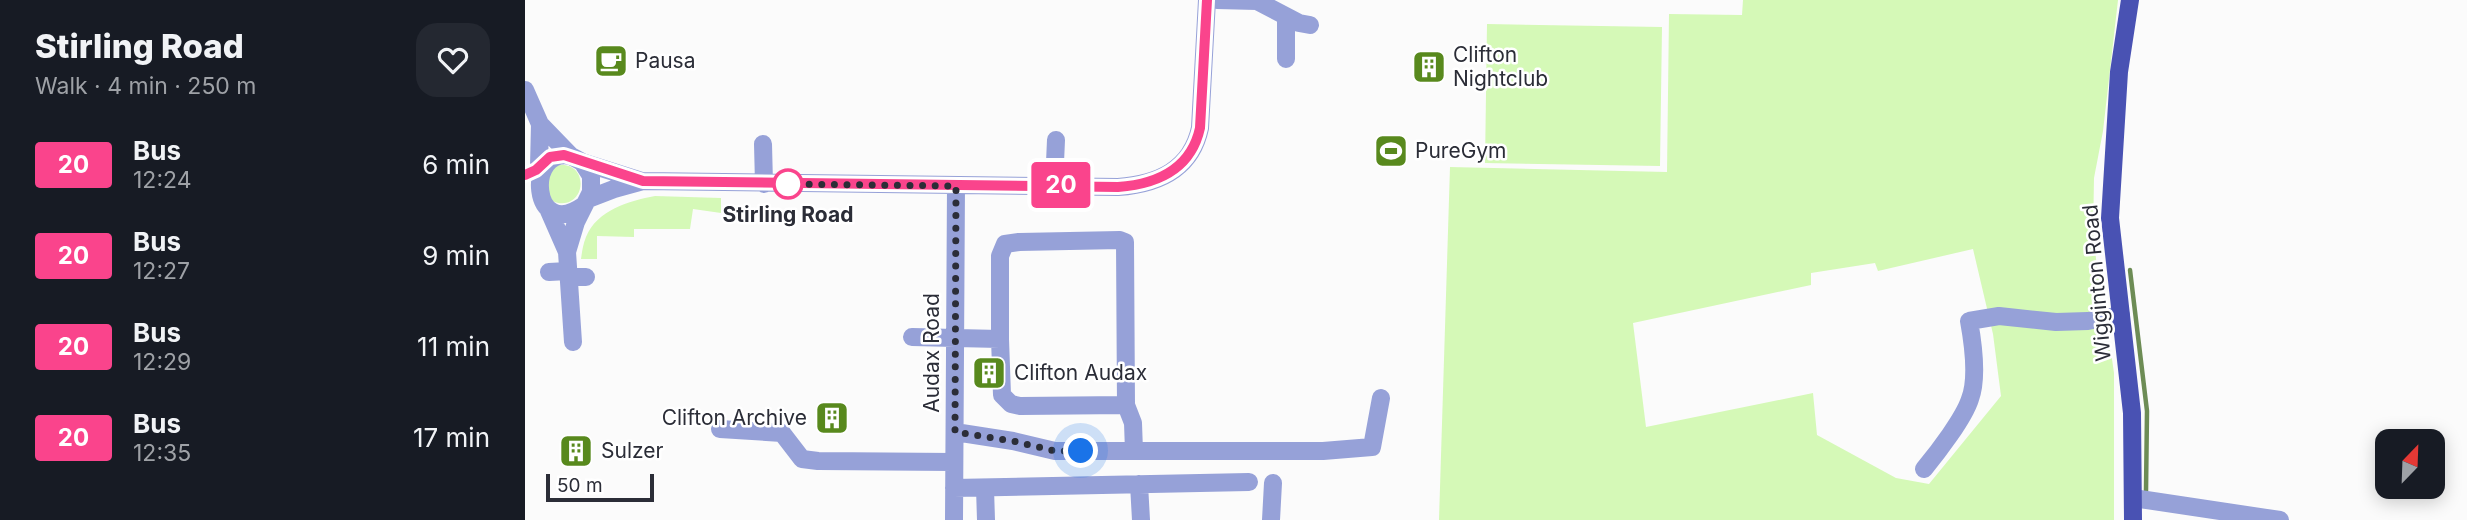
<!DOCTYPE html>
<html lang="en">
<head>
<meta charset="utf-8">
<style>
	body { margin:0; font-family:Inter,sans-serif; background:#242831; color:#f1f3f6; height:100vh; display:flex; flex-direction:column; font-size:26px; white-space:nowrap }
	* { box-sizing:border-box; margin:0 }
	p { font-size:23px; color:#9ea1a6 }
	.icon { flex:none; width:38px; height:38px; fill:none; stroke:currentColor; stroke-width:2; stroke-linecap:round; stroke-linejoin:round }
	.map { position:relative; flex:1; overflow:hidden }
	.panel { display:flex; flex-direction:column; background:#171b24; width:525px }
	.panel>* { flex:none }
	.badge { padding:0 14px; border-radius:5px; font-size:24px; line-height:46px }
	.needle { width:46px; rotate:23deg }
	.tools { position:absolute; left:1850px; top:429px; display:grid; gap:14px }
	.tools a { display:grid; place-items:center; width:70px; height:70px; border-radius:14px; background:#171b24; box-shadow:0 4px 18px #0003; font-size:35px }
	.scale { position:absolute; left:21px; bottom:18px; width:108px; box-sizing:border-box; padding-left:7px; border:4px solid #2b2d37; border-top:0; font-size:19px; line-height:24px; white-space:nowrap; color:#2b2d37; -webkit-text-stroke:5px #fff; paint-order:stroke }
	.you { position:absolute; width:35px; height:35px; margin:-18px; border:5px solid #fff; border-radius:50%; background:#1a73e8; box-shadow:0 0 0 10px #1a73e833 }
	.map>.badge { position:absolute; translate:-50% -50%; box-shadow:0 0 0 4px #fff }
	.round { display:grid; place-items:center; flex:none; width:74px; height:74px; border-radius:21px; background:#242831 }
	.summary { display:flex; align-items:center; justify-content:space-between; height:119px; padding:0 35px }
	h1 { font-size:33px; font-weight:800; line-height:52px }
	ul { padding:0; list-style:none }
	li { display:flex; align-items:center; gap:21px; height:91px; padding:0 35px }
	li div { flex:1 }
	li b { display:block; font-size:26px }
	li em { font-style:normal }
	li .badge { min-width:77px; font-weight:700; text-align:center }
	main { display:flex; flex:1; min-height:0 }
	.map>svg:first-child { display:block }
</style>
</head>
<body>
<main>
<section class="panel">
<div class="summary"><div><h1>Stirling Road</h1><p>Walk · 4 min · 250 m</p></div><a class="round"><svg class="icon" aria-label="heart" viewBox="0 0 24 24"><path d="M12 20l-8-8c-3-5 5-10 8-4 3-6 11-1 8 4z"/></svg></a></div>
<ul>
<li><span class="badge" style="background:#fa448c;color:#fff">20</span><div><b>Bus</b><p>12:24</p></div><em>6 min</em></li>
<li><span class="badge" style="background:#fa448c;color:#fff">20</span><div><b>Bus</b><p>12:27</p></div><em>9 min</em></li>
<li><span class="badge" style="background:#fa448c;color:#fff">20</span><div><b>Bus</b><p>12:29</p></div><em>11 min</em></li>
<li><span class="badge" style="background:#fa448c;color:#fff">20</span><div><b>Bus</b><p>12:35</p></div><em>17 min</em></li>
</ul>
</section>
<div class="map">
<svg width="1942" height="520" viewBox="0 0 1942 520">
	<rect width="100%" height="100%" fill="#fbfbfb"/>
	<path fill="#d5f9b7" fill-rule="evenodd" d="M 1218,0 L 1593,0 L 1578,131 L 1569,178 L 1568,234 L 1575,291 L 1569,331 L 1586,352 L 1589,373 L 1589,520 L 914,520 L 925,167 L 1142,172 L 1144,14 L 1217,15 ZM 1448,249 L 1468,334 L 1476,396 L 1404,484 L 1371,478 L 1292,435 L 1288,393 L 1121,427 L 1108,323 L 1286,285 L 1286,273 L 1350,263 L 1353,271 Z
		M 962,24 L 1137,27 L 1135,166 L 960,163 Z
		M 32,165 C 68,161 60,215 27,201 L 18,178 Z
		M 130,196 L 196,198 L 196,213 L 168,209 L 165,229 L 109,229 L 109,237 L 72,236 L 72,259 L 56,259 C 57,252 58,244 61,237 C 72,210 104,201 130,196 Z"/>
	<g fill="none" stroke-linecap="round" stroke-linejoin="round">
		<path stroke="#6d8c55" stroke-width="4.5" d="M 1605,270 L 1622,411 L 1621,491"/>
		<path stroke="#96a1d8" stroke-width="18" d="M 692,0 L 732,1 L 774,23 L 785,25
			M 761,17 L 761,59
			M 0,90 L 15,124 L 46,156 L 57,162 L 66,176 L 66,192 L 51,222 L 42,252 L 48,342
			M 238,144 L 239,184
			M 46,156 C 0,146 6,242 58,206
			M 57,162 L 117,181
			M 14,166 L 15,124
			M 529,185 L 531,140
			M 63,199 L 89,189 L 118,181 L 593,187 C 633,184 666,170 675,128 L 682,0
			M 24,211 L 42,252
			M 24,272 L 43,271
			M 43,277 L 61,277
			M 387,337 L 475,339 L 475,256 L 480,244 L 494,242 L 595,240 L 600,242 L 601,405 L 495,406 L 486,404 L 477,395 L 475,339
			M 601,405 L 608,423 L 609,451
			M 195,429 L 257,433 L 277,459 L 293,461 L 429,462
			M 430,432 L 488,441 L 530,451 L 798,451 L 847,447 L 856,398
			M 1399,469 C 1413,452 1439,418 1445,399 C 1453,378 1448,343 1444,321 L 1474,316 L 1531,322 L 1563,321 L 1596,315
			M 614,484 L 616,520
			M 429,488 L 724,482
			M 460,488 L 461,520
			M 1608,498 L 1755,520
			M 429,520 L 431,186
			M 746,520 L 748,483"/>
		<path stroke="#4952b3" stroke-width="18" d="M 1605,0 L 1594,72 L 1585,218 L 1607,413 L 1608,520"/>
	</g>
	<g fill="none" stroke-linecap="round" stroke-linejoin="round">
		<defs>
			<path id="line" d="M 0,175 L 11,170 L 25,157 L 39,155 L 118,181 L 593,187 C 633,184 666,169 675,128 L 682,0"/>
		</defs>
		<use href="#line" stroke="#fff" stroke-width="16"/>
		<use href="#line" stroke="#fa448c" stroke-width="10"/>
		<path stroke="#2b2d37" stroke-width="7" stroke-dasharray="0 12.6" d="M 263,184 L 261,184 L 431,186 L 430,432 L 488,441 L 530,451 L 556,451"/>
	</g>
	<defs>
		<symbol id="cafe-square" viewBox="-11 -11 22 22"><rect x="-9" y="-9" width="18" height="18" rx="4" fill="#58891d" stroke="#fff"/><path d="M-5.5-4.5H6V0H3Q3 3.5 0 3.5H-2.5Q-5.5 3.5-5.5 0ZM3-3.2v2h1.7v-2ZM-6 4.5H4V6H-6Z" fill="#fff"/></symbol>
		<symbol id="building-square" viewBox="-11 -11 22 22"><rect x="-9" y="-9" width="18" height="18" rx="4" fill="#58891d" stroke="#fff"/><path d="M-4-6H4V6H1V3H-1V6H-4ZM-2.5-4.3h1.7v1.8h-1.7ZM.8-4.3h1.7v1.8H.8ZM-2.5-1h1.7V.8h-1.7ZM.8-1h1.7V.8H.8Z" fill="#fff"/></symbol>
		<symbol id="stadium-square" viewBox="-11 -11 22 22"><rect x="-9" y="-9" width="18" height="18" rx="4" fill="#58891d" stroke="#fff"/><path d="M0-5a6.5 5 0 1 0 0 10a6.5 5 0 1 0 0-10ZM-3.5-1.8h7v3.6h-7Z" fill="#fff"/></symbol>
	</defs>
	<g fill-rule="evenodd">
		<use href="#cafe-square" x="67" y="42" width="38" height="38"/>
		<use href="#building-square" x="885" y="48" width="38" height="38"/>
		<use href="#stadium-square" x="847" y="132" width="38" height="38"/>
		<use href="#building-square" x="445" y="354" width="38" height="38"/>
		<use href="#building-square" x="288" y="399" width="38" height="38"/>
		<use href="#building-square" x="32" y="432" width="38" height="38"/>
	</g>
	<circle fill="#fff" stroke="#fa448c" stroke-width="3.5" cx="263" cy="184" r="14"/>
	<g text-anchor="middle" stroke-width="5" stroke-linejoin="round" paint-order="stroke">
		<g font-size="21" fill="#2b2d37" stroke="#fff" text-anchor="start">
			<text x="928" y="62">Clifton<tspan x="928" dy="24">Nightclub</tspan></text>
			<text x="110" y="68">Pausa</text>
			<text x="890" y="158">PureGym</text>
			<text x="489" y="380">Clifton Audax</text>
			<text x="282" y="425" text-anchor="end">Clifton Archive</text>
			<text x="76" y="458">Sulzer</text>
		</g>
		<g font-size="21" font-weight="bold" fill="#2b2d37" stroke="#fff">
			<text x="263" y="222">Stirling Road</text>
		</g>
		<g font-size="21" fill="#2b2d37" stroke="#fff">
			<text transform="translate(1572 283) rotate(-95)" y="7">Wigginton Road</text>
			<text transform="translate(407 353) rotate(-90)" y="7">Audax Road</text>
		</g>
	</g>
</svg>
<div class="tools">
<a><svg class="needle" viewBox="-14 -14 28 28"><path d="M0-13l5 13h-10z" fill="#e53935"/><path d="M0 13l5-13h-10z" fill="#9ea1a6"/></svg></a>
</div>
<div class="scale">50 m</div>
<div class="you" style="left:556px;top:451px"></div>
<b class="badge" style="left:536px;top:185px;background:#fa448c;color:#fff">20</b>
</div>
</main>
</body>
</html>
